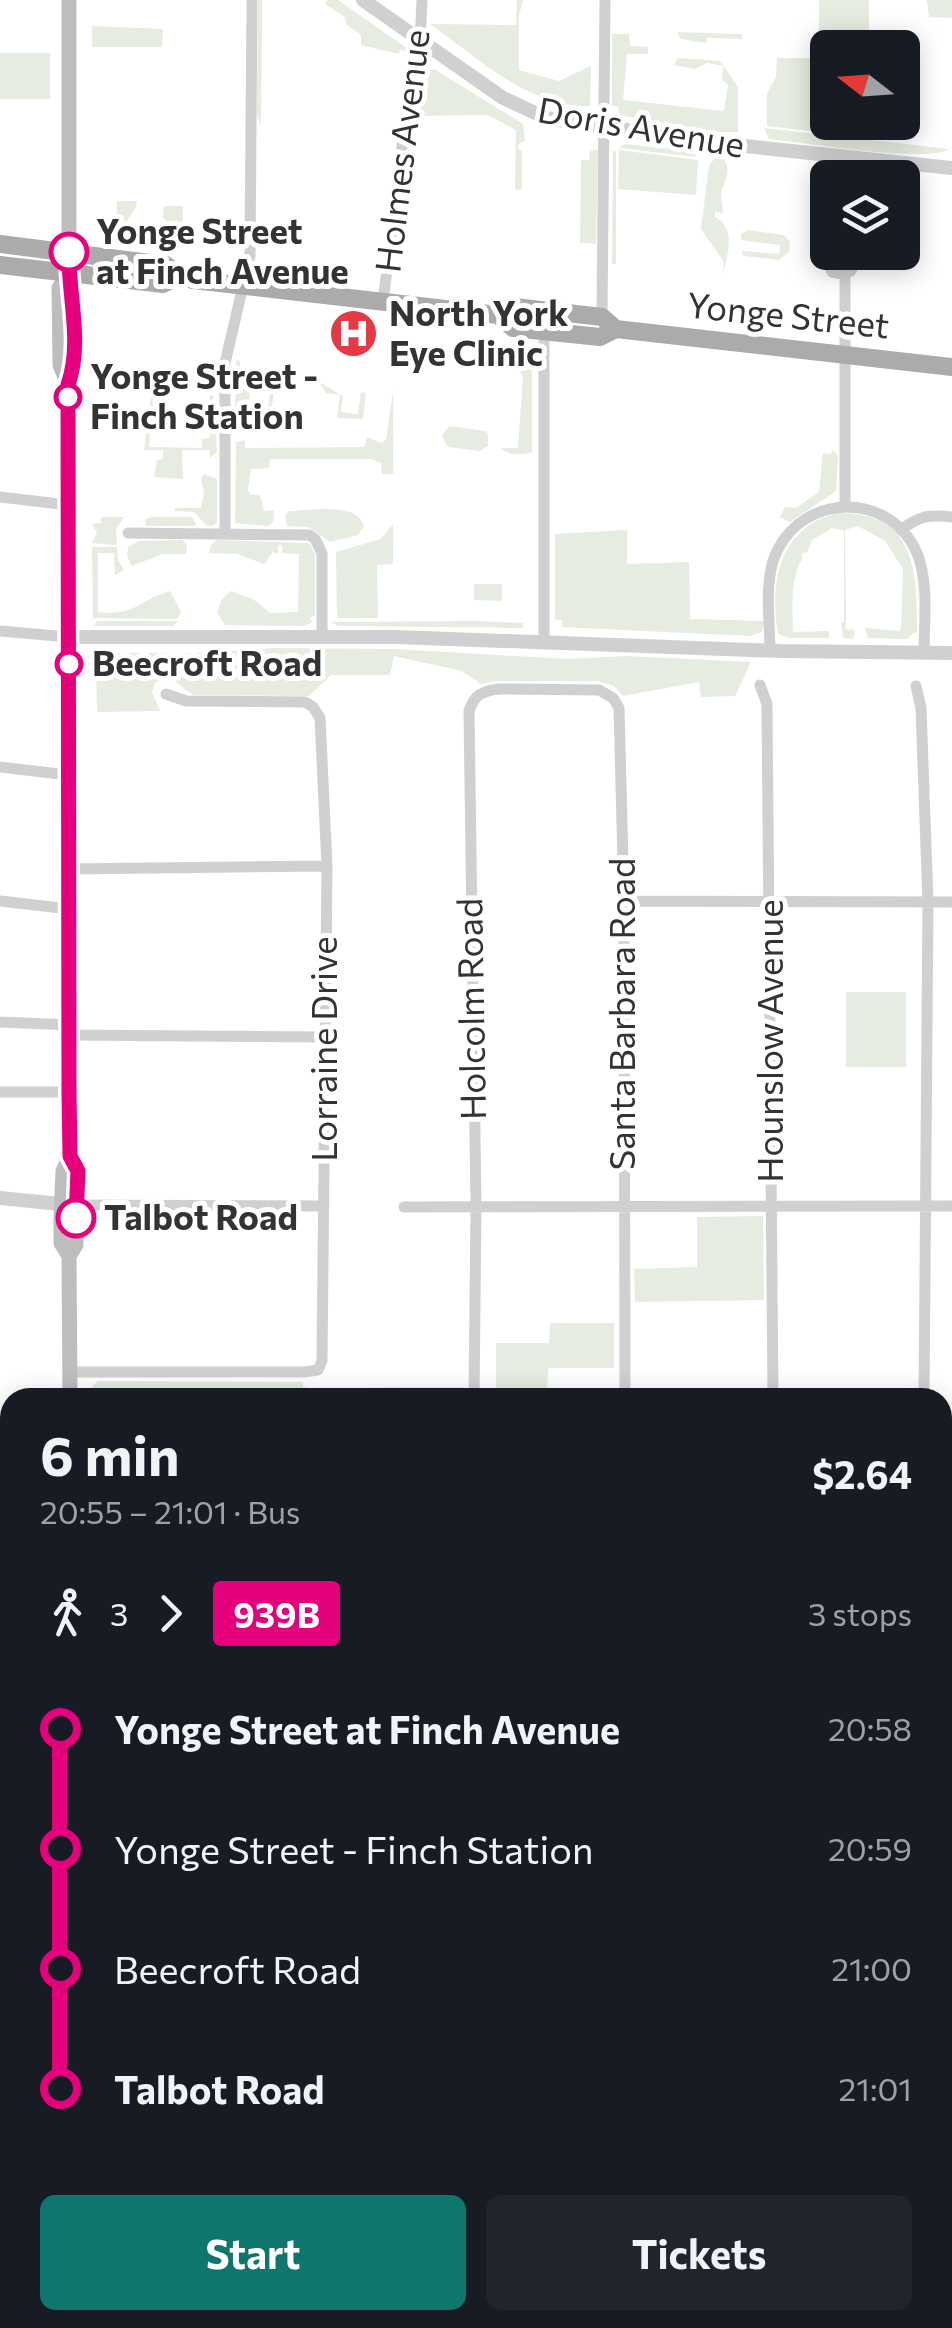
<!DOCTYPE html>
<html lang="en">
<head>
<meta charset="utf-8">
<style>
	body { margin:0; font-family:Commissioner,sans-serif; background:#20242c; color:#f1f3f6; height:100vh; display:flex; flex-direction:column; font-size:38px; white-space:nowrap }
	* { box-sizing:border-box; margin:0 }
	p { font-size:32px; color:#9ea1a6 }
	.icon { flex:none; width:55px; height:55px; fill:none; stroke:currentColor; stroke-width:2; stroke-linecap:round; stroke-linejoin:round }
	.map { position:relative; flex:1; overflow:hidden }
	.side { position:absolute; left:0px; top:1388px; width:952px; height:942px; display:flex; flex-direction:column; background:#171b24; border-radius:30px 30px 0 0; box-shadow:0 5px 25px #0003 }
	.side>* { flex:none }
	.badge { padding:0 20px; border-radius:8px; font-size:35px; line-height:65px }
	.needle { width:65px; rotate:287deg }
	.controls { position:absolute; left:810px; top:30px; display:grid; gap:20px }
	.controls a { display:grid; place-items:center; width:110px; height:110px; border-radius:15px; background:#171b24; box-shadow:0 5px 25px #0003; font-size:50px }
	.map>.badge { position:absolute; translate:-50% -50%; box-shadow:0 0 0 5px #fff }
	.legs { display:flex; align-items:center; gap:15px; height:110px; padding:0 40px; font-size:32px }
	.legs p { margin-inline-start:auto }
	.headline { display:flex; align-items:center; justify-content:space-between; height:170px; padding:0 40px }
	h1 { font-size:55px; font-weight:700; line-height:75px }
	.button { display:flex; gap:20px; margin-top:auto; padding:20px 40px }
	.button a { flex:1; height:115px; border-radius:15px; background:#0f766e; color:#fff; font-size:40px; font-weight:700; line-height:115px; text-align:center }
	.button a+a { background:#20242c; color:#f1f3f6 }
	ul { padding:0 40px; list-style:none }
	li { display:flex; align-items:center; gap:35px; height:120px; font-size:38px }
	li i { display:grid; place-items:center; width:15px; height:100%; margin:0 12px; background:currentColor }
	li i::after { content:''; width:25px; height:25px; margin:-12px; border:8px solid; border-radius:50%; background:#171b24 }
	li p { margin-inline-start:auto }
	li:first-child i { background:linear-gradient(#0000 50%,currentColor 0) }
	li:last-child i { background:linear-gradient(currentColor 50%,#0000 0) }
	.map>svg:first-child { display:block }
</style>
</head>
<body>
<div class="map">
<svg width="952" height="2328" viewBox="0 0 952 2328">
	<rect width="100%" height="100%" fill="#fff"/>
	<path fill="#e6ecdf" d="M 258,0 L 262,0 L 261,125 L 257,116 Z
		M 328,0 L 338,0 L 408,49 L 411,55 L 400,49 L 399,54 L 361,45 L 361,35 L 346,24 L 345,17 L 325,4 Z
		M 517,0 L 523,0 L 519,15 L 519,70 L 559,81 L 591,66 L 590,106 C 529,108 477,57 430,24 L 516,25 Z
		M 819,0 L 869,0 L 869,47 L 828,48 L 828,122 L 869,123 L 869,133 L 888,133 L 887,140 L 767,126 L 767,94 L 776,77 L 777,58 L 819,58 Z
		M 927,0 L 952,0 L 952,18 L 929,17 Z
		M 92,26 L 163,29 L 162,47 L 92,47 Z
		M 677,32 L 742,34 L 742,39 L 707,38 L 706,43 L 681,39 Z
		M 612,34 L 629,34 L 630,46 L 648,47 L 648,54 L 627,54 L 623,100 L 724,111 L 728,85 L 722,79 L 723,66 L 707,63 L 695,69 L 674,65 L 678,58 L 720,61 L 738,87 L 738,132 L 712,132 L 619,115 L 618,106 L 612,106 Z
		M 0,53 L 50,53 L 50,99 L 0,99 Z
		M 434,69 L 523,124 L 525,141 L 518,144 L 518,149 L 522,151 L 522,189 L 515,190 L 516,130 L 488,115 L 412,116 L 424,73 Z
		M 764,128 L 949,149 C 927,164 802,142 769,139 Z
		M 625,144 L 691,151 L 697,157 L 619,148 Z
		M 598,150 L 596,244 L 580,243 L 581,160 L 589,160 L 590,151 Z
		M 619,150 L 698,160 L 696,195 L 618,189 Z
		M 613,151 L 616,151 L 616,264 L 612,264 Z
		M 718,155 C 734,164 726,179 722,189 C 719,198 723,203 723,213 L 709,210 L 715,211 L 715,217 C 738,230 726,255 723,277 L 724,262 L 701,229 L 709,165 Z
		M 117,201 L 137,201 C 135,216 122,220 122,236 L 116,236 Z
		M 164,206 L 183,206 L 183,243 L 177,243 L 172,228 L 163,217 Z
		M 748,230 L 784,235 L 790,242 L 789,252 L 779,260 L 744,256 L 741,251 L 779,254 L 780,245 L 741,240 L 741,234 Z
		M 514,347 L 523,348 L 523,358 L 532,359 L 532,452 C 524,455 507,456 501,448 L 518,448 L 523,376 L 520,371 L 504,369 L 504,363 L 517,364 L 518,351 Z
		M 236,360 L 240,361 L 240,374 L 253,375 L 249,400 L 241,400 L 241,403 L 249,404 L 248,414 L 267,416 L 270,392 L 274,392 L 270,419 L 261,419 L 261,430 L 241,430 L 241,420 L 257,426 L 258,419 L 235,418 Z
		M 319,382 L 343,396 L 341,412 L 358,414 L 361,392 L 366,393 L 363,419 L 337,418 L 340,395 L 326,393 Z
		M 152,389 L 154,429 L 150,430 L 149,447 L 202,448 L 202,439 L 210,438 L 210,396 L 213,395 L 217,452 L 210,458 L 209,450 L 182,450 L 183,479 L 154,477 L 157,460 L 163,459 L 163,450 L 144,450 Z
		M 393,391 L 393,474 L 382,474 L 381,463 L 371,459 L 270,459 L 269,468 L 251,469 L 248,490 L 251,495 L 260,495 L 264,511 L 274,510 L 273,522 L 268,526 L 235,523 L 236,442 L 245,440 L 245,448 L 364,447 L 367,437 L 381,443 L 386,440 Z
		M 449,426 L 485,431 L 488,434 L 488,446 L 480,451 L 448,447 L 442,436 Z
		M 832,450 L 838,456 L 836,491 L 790,522 L 780,517 L 785,507 L 796,508 L 819,492 L 823,453 L 831,454 Z
		M 204,474 L 217,479 L 217,523 L 212,526 L 206,525 L 194,512 L 175,511 L 175,508 L 201,508 L 204,493 L 201,478 Z
		M 289,511 C 310,511 357,501 364,526 L 358,535 L 330,542 L 308,527 L 287,526 L 285,516 Z
		M 838,513 C 917,512 917,573 917,633 L 913,633 L 907,639 L 868,638 L 865,628 L 899,631 L 901,628 L 903,569 L 885,541 L 858,526 L 845,530 L 846,629 L 855,630 L 853,639 L 843,638 L 841,623 L 844,622 L 844,531 L 832,528 L 812,540 L 807,552 L 802,553 L 802,559 C 791,576 792,607 793,632 L 829,631 L 829,638 L 789,638 L 778,634 C 769,581 780,526 838,513 Z
		M 101,517 L 124,517 L 116,529 L 117,545 L 92,543 L 97,533 L 92,524 L 101,523 Z
		M 152,517 L 192,517 L 196,524 L 195,526 L 146,526 L 145,519 Z
		M 393,524 L 393,564 L 377,565 L 378,618 L 337,618 L 336,552 L 381,539 Z
		M 627,530 L 627,564 L 689,562 L 690,619 L 764,621 L 762,632 L 749,636 L 562,627 L 562,620 L 555,620 L 555,534 Z
		M 182,540 L 187,545 L 186,554 L 162,554 L 132,566 L 127,556 L 128,547 L 139,541 Z
		M 216,540 L 309,543 L 315,554 L 315,615 L 309,619 L 313,622 L 303,626 L 225,625 L 217,612 L 222,599 L 231,591 L 253,599 L 270,613 L 298,612 L 299,554 L 282,553 L 282,545 L 278,545 L 278,554 L 273,552 L 264,564 L 237,554 L 209,553 L 211,545 Z
		M 92,547 L 117,547 L 118,560 L 124,570 L 115,575 L 114,553 L 98,553 L 98,612 C 136,616 137,601 170,591 L 181,612 L 177,619 L 93,618 Z
		M 474,584 L 502,584 L 502,601 L 474,600 Z
		M 97,621 L 178,621 L 173,626 L 94,626 Z
		M 475,621 L 523,623 L 523,628 L 338,626 L 331,622 Z
		M 274,648 L 395,649 L 567,659 L 627,656 L 751,662 L 735,696 L 701,697 L 699,682 L 623,696 L 614,686 L 598,681 L 495,681 L 481,684 L 462,671 L 394,656 L 390,675 L 331,675 L 309,696 L 194,695 C 177,687 175,672 155,683 L 152,692 L 160,711 L 97,712 L 96,653 L 204,653 Z
		M 846,992 L 906,992 L 906,1067 L 846,1067 Z
		M 763,1216 L 764,1300 L 635,1302 L 634,1269 L 697,1267 L 697,1217 Z
		M 550,1323 L 614,1323 L 614,1368 L 548,1368 L 547,1392 L 496,1392 L 496,1343 L 549,1343 Z
		M 98,1381 L 303,1382 L 303,1387 L 309,1388 L 463,1387 L 462,1396 L 91,1397 L 92,1386 Z"/>
	<g fill="none" stroke-linecap="round" stroke-linejoin="round">
		<path stroke="#d0d0d0" stroke-width="11" d="M 846,178 L 847,158
			M 828,238 L 824,254 L 832,272 L 842,274 L 851,271 L 860,252
			M 845,274 L 845,505
			M 383,302 L 407,106 L 419,63 L 422,0
			M 544,311 L 544,642
			M 602,317 L 605,0
			M 0,497 L 68,505
			M 901,530 C 919,516 929,514 952,517
			M 128,533 L 309,535 L 315,539 L 322,553 L 322,636
			M 225,533 L 225,363 L 250,256 L 252,0
			M 0,631 L 69,637
			M 770,651 C 770,620 763,580 777,551 C 805,493 890,491 917,553 C 929,583 924,621 924,653
			M 760,685 L 767,704 L 773,1398
			M 916,686 L 921,708 L 928,902 L 924,1398
			M 0,767 L 68,775
			M 69,869 L 327,866
			M 0,901 L 69,909
			M 624,901 L 952,902
			M 0,1022 L 69,1025
			M 69,1035 L 325,1037
			M 0,1092 L 69,1092
			M 76,1205 L 324,1206
			M 404,1207 L 952,1206
			M 70,1372 L 304,1372 L 318,1370 L 322,1361 L 327,866 L 320,718 L 313,707 L 305,702 L 186,701 L 166,694
			M 474,1398 L 476,1206 L 469,711 C 474,695 482,691 499,689 L 599,690 L 613,698 L 619,708 L 624,901 L 625,1398
			M 0,1513 L 10,1513
			M 942,1514 L 952,1514
			M 9,1723 L 10,1647
			M 942,1817 L 952,1817
			M 0,1821 L 10,1820
			M 0,2309 L 10,2310
			M 242,2320 L 242,2328
			M 422,2320 L 422,2328
			M 615,2320 L 615,2328
			M 778,2320 L 778,2328
			M 928,2320 L 928,2328"/>
		<path stroke="#d0d0d0" stroke-width="14" d="M 363,0 L 503,98 L 546,118 L 707,142 L 952,168
			M 69,637 L 395,637 L 781,651 L 952,653
			M 0,1198 L 70,1205
			M 942,2124 L 952,2124"/>
		<path stroke="#bdbdbd" stroke-width="15" d="M 69,0 L 69,273 C 79,307 79,352 68,385 L 70,1156 L 63,1171 L 61,1217 L 61,1243 L 69,1256
			M 68,385 L 60,365 L 59,288 L 69,273
			M 70,1156 L 78,1171 L 76,1245 L 69,1256 L 70,1398
			M 71,2328 L 71,2320"/>
		<path stroke="#ababab" stroke-width="18" d="M 0,244 L 166,265 L 179,276 L 193,280 L 498,315 L 515,307 L 602,317 L 616,329
			M 0,265 L 163,284 L 179,276
			M 498,315 L 513,328 L 600,337 L 616,329 L 952,367"/>
	</g>
	<g fill="none" stroke-linecap="round" stroke-linejoin="round">
		<defs>
			<path id="line-1" d="M 69,252 C 68,297 83,341 68,385 L 69,1092 L 70,1156 L 78,1171 L 76,1218"/>
		</defs>
		<use href="#line-1" stroke="#fff" stroke-width="22"/>
		<use href="#line-1" stroke="#e6007e" stroke-width="15"/>
	</g>
	<defs>
		<symbol id="hospital-disc" viewBox="-11 -11 22 22"><circle r="9.5" fill="#e63946" stroke="#fff"/><path d="M-5-5h3v3.5h4V-5h3V5h-3V1.5h-4V5h-3Z" fill="#fff"/></symbol>
	</defs>
	<g fill-rule="evenodd">
		<use href="#hospital-disc" x="326" y="306" width="55" height="55"/>
	</g>
	<g fill="#fff" stroke="#e6007e" stroke-width="5">
		<circle cx="69" cy="252" r="18"/>
		<circle cx="68" cy="397" r="12"/>
		<circle cx="69" cy="664" r="12"/>
		<circle cx="76" cy="1218" r="18"/>
	</g>
	<g text-anchor="middle" stroke-width="10" stroke-linejoin="round" paint-order="stroke">
		<g font-size="35" fill="#333" stroke="#fff">
			<text transform="translate(641 128) rotate(10)" y="12">Doris Avenue</text>
			<text transform="translate(403 151) rotate(-83)" y="12">Holmes Avenue</text>
			<text transform="translate(788 316) rotate(6)" y="12">Yonge Street</text>
			<text transform="translate(472 1009) rotate(-91)" y="12">Holcolm Road</text>
			<text transform="translate(623 1014) rotate(-90)" y="12">Santa Barbara Road</text>
			<text transform="translate(771 1041) rotate(-90)" y="12">Hounslow Avenue</text>
			<text transform="translate(325 1049) rotate(-90)" y="12">Lorraine Drive</text>
		</g>
		<g font-size="35" font-weight="bold" fill="#333" stroke="#fff" text-anchor="start">
			<text x="96" y="244">Yonge Street<tspan x="96" dy="40">at Finch Avenue</tspan></text>
			<text x="90" y="389">Yonge Street -<tspan x="90" dy="40">Finch Station</tspan></text>
			<text x="92" y="676">Beecroft Road</text>
			<text x="104" y="1230">Talbot Road</text>
		</g>
		<g font-size="35" font-weight="bold" fill="#333" stroke="#fff" text-anchor="start">
			<text x="389" y="326">North York<tspan x="389" dy="40">Eye Clinic</tspan></text>
		</g>
	</g>
</svg>
<div class="controls">
<a><svg class="needle" viewBox="-14 -14 28 28"><path d="M0-13l5 13h-10z" fill="#e53935"/><path d="M0 13l5-13h-10z" fill="#9ea1a6"/></svg></a>
<a><svg class="icon" aria-label="layers" viewBox="0 0 24 24"><path d="M12 4l9 5-9 5-9-5zM3 14l9 5 9-5"/></svg></a>
</div>
<section class="side">
<div class="headline"><div><h1>6 min</h1><p>20:55 – 21:01 · Bus</p></div><b>$2.64</b></div>
<div class="legs"><svg class="icon" aria-label="walk" viewBox="0 0 24 24"><circle cx="13" cy="4" r="2"/><path d="M13 8l-2 6 4 7M11 14l-3 7M7 12l3-4h3l4 4"/></svg>3<svg class="icon" aria-label="forward" viewBox="0 0 24 24"><path d="M9 5l7 7-7 7"/></svg><b class="badge" style="background:#e6007e;color:#fff">939B</b><p>3 stops</p></div>
<ul>
<li><i style="color:#e6007e"></i><b>Yonge Street at Finch Avenue</b><p>20:58</p></li>
<li><i style="color:#e6007e"></i><span>Yonge Street - Finch Station</span><p>20:59</p></li>
<li><i style="color:#e6007e"></i><span>Beecroft Road</span><p>21:00</p></li>
<li><i style="color:#e6007e"></i><b>Talbot Road</b><p>21:01</p></li>
</ul>
<div class="button"><a>Start</a><a>Tickets</a></div>
</section>
</div>
</body>
</html>
